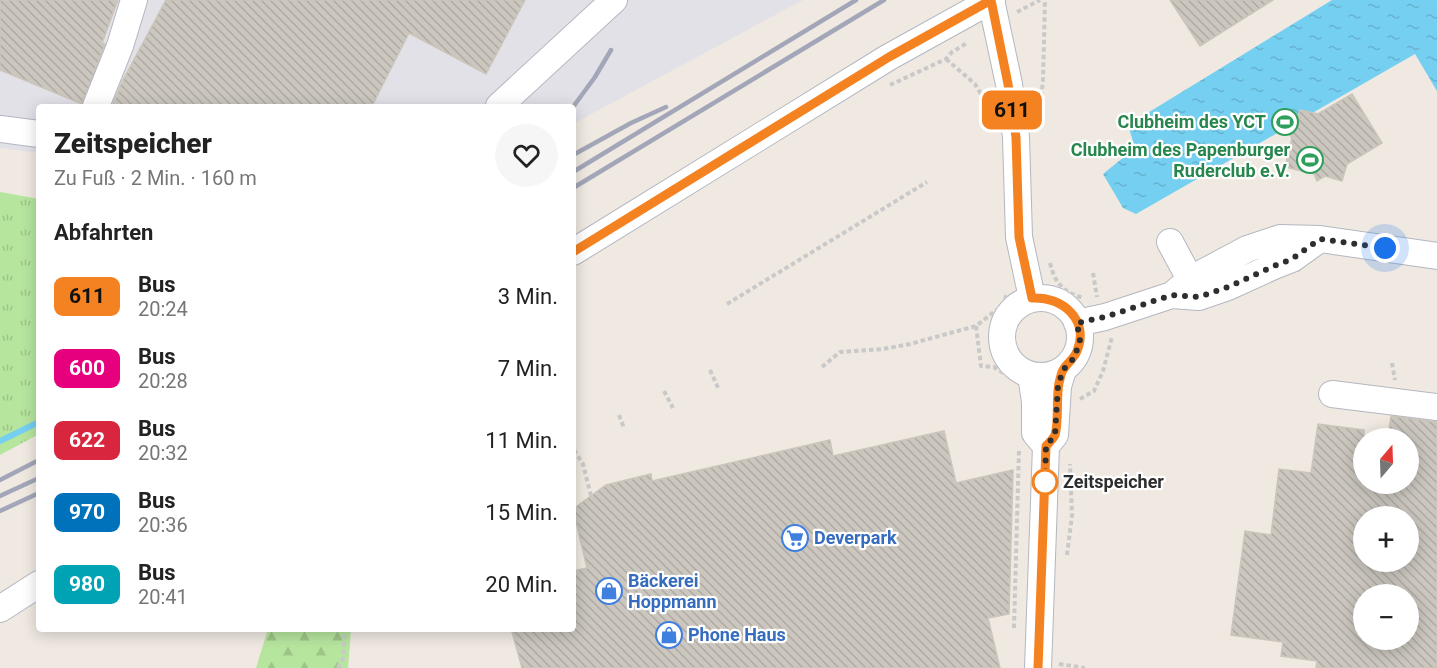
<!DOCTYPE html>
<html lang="de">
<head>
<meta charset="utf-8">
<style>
	body { margin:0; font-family:Roboto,sans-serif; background:#f6f6f6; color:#222; height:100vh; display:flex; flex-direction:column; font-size:22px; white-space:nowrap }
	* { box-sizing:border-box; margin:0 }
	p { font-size:20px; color:#767676 }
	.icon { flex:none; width:33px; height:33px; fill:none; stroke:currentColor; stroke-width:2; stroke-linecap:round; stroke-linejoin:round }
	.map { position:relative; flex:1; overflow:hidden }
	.panel { position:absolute; left:36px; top:104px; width:540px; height:528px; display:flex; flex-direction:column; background:#fff; border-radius:6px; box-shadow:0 3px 15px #0003 }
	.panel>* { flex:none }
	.badge { padding:0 12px; border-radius:9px; font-size:21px; line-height:39px }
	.needle { width:39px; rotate:19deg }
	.tools { position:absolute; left:1353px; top:428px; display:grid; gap:12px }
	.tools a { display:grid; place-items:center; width:66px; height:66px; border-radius:50%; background:#fff; box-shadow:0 3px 15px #0003; font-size:30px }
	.you { position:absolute; width:30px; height:30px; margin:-15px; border:4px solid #fff; border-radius:50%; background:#1a73e8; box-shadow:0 0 0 9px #1a73e833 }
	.map>.badge { position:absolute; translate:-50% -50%; box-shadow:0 0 0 3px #fff }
	h2 { padding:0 18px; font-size:22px; line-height:54px }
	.round { display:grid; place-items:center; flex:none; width:63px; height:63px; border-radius:32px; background:#f6f6f6 }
	.summary { display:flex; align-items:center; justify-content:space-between; height:102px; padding:0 18px }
	h1 { font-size:28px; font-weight:800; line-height:45px }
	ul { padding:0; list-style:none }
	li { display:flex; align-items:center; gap:18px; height:72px; padding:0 18px }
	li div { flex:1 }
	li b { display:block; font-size:22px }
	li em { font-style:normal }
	li .badge { min-width:66px; font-weight:700; text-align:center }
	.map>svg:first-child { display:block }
</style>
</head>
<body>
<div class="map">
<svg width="1437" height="668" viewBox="0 0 1437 668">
	<defs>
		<pattern id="grass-tufts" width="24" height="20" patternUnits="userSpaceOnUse" patternTransform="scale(1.5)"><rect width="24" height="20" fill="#b6e59e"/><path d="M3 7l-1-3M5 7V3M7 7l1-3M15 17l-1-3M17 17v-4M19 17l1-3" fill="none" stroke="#9dc588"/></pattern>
		<pattern id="forest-firs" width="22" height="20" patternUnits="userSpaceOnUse" patternTransform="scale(1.5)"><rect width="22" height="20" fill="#b6e59e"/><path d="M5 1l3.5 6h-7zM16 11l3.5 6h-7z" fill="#9dc588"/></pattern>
		<pattern id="water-ripples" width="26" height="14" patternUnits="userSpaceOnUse" patternTransform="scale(1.5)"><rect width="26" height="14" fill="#75cff0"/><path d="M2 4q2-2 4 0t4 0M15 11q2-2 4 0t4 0" fill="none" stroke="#66b2ce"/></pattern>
		<pattern id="building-back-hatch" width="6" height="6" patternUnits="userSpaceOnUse" patternTransform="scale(1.5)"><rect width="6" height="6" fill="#cbc7bf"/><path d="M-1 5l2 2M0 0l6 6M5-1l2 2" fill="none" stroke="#afaba4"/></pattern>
	</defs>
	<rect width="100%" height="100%" fill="#efe9e1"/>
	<path fill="#e3e1e8" d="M 0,0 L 803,0 L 573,124 L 573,106 L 39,106 L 39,153 L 0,148 Z"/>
	<path fill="url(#grass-tufts)" d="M 0,192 L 39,199 L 39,434 L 0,455 Z"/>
	<path fill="url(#forest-firs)" d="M 268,629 L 351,629 L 348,668 L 256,668 Z"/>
	<path fill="url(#water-ripples)" d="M 1332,0 L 1437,0 L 1437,91 L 1415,54 L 1136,214 L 1123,208 L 1103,174 L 1135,148 L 1128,125 Z"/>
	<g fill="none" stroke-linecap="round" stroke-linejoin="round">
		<path stroke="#75cff0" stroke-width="6" d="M 0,441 L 39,422"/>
	</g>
	<path fill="url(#building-back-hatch)" stroke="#cbc5ba" stroke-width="1.5" fill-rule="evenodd" d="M 0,0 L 118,0 L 102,43 L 105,44 L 82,104 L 0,70 Z
		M 166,0 L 525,0 L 486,74 L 409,33 L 372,106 L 112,106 L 122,82 Z
		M 1170,0 L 1273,0 L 1200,46 Z
		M 1352,94 L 1382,143 L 1347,164 L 1342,181 L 1325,176 L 1317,181 L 1314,174 L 1285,167 L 1292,138 L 1288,132 L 1294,128 L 1300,110 L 1318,114 Z
		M 1391,416 L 1437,422 L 1437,668 L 1316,668 L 1317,661 L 1281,656 L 1283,642 L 1231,635 L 1245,531 L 1271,535 L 1279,469 L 1311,473 L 1318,424 L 1364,430 L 1364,483 L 1408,483 L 1408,438 L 1388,438 ZM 1364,516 L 1408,516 L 1408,561 L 1364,561 ZM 1364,594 L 1408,594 L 1408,639 L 1364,639 Z
		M 944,431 L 956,483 L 1013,470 L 1009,614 L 988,618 L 1000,668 L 522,668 L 511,628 L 573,628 L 573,571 L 587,568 L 573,509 L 606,485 L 651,474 L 652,481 L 830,440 L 833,456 Z"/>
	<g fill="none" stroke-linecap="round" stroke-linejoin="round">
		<defs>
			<path id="minor" d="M 991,0 L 1009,84 L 1016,137 L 1019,237 L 1032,298
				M 96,106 L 120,46 L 134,0
				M 499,106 L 614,0
				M 0,129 L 39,134
				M 1170,242 L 1198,294
				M 573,252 L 889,57 L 992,0
				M 1172,295 L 1199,297 L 1228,287 L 1274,266 L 1292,259 L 1320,239
				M1002 337a39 39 0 1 1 78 0a39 39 0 1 1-78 0Z
				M 1077,323 L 1105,317 L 1172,295 L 1191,279 L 1247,249 L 1280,238 L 1320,239 L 1437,256
				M 1031,375 L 1035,402 L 1035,433 L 1046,446
				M 1332,394 L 1437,407
				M 0,609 L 39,584
				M 1038,668 L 1046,446 L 1055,435 L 1058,386 L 1063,370"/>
		</defs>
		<use href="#minor" stroke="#b4b7c1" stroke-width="28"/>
		<path stroke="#c9c9c9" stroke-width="4" stroke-dasharray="4.5 3" stroke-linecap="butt" d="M 1017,12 L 1040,0
			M 946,59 L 975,84 L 987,104
			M 890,85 L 946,59 L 952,52 L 967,43
			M 1039,119 L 1043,80 L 1045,0
			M 1050,263 C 1055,283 1062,292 1084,298
			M 1093,273 L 1097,297
			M 727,304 L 927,182
			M 976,326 L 981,366 L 994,367 L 1008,376
			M 1392,363 L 1395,380
			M 822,367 L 840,352 L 883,349 L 910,344 L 976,326 L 1003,305 L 1007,294
			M 710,370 L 719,390
			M 664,391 L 673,408
			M 1080,399 L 1094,391 L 1103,371 L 1112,337
			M 619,415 L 624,428
			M 574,450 L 583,464 L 591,496
			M 1067,555 L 1072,515 L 1070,464
			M 1014,628 L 1019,449
			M 1059,664 L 1085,668
			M 338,668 L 343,658 L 345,628"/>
		<use href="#minor" stroke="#fff" stroke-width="26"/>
		<path stroke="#a3a6b8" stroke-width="4.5" d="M 573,107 L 595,77 L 611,50
			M 573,155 L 631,123 L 666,107
			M 573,172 L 856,0
			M 573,188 L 884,0
			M 0,480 L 39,460
			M 0,496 L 39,478
			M 0,511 L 39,493"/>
	</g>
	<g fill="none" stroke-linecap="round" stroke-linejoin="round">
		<defs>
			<path id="line" d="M 573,252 L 889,57 L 991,0 L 1008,84 L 1016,137 L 1019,237 L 1032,298 C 1062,296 1090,320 1077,351 C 1074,359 1067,363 1063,370 C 1061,373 1060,380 1059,383 C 1056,398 1059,423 1055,435 C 1053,439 1049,443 1046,446 L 1038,668"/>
		</defs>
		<use href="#line" stroke="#fff" stroke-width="14"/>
		<use href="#line" stroke="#f58220" stroke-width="9"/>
		<path stroke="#2e2e2e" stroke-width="6" stroke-dasharray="0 10.8" d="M 1045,482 L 1046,446 L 1055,435 L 1058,386 L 1063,370 L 1074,358 L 1080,341 L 1077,323 L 1105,317 L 1172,295 L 1199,297 L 1228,287 L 1274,266 L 1292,259 L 1320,239 L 1385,248"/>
	</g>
	<defs>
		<symbol id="stadium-ring" viewBox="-11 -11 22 22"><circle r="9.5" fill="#fff" stroke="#2e9e5b" stroke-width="1.5"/><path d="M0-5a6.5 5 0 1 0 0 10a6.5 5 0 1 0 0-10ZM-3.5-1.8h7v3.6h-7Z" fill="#2e9e5b"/></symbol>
		<symbol id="supermarket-ring" viewBox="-11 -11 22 22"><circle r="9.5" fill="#fff" stroke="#3f7fe0" stroke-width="1.5"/><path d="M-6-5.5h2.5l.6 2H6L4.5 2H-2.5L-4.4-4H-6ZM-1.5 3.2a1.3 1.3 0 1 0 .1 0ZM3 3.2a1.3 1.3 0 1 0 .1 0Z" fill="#3f7fe0"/></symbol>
		<symbol id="shop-ring" viewBox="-11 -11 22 22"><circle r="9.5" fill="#fff" stroke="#3f7fe0" stroke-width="1.5"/><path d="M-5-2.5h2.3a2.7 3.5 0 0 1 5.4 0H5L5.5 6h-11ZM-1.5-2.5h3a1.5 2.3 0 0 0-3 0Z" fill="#3f7fe0"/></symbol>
	</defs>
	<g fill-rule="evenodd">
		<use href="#stadium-ring" x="1270" y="107" width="30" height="30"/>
		<use href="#stadium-ring" x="1295" y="145" width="30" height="30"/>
		<use href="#supermarket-ring" x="780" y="523" width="30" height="30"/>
		<use href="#shop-ring" x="594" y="576" width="30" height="30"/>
		<use href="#shop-ring" x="654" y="620" width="30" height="30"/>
	</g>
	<circle fill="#fff" stroke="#f58220" stroke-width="3" cx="1045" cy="482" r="12"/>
	<g text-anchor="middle" stroke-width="4.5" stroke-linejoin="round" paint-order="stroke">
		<g font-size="18" font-weight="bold" fill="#27864d" stroke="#fff" text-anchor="end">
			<text x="1266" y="128">Clubheim des YCT</text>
			<text x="1290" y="156">Clubheim des Papenburger<tspan x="1290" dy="21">Ruderclub e.V.</tspan></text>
		</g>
		<g font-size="18" font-weight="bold" fill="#2e2e2e" stroke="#fff" text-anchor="start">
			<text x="1063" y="488">Zeitspeicher</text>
		</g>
		<g font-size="18" font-weight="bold" fill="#366cbe" stroke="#fff" text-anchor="start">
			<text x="814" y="544">Deverpark</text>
			<text x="628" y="587">Bäckerei<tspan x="628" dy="21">Hoppmann</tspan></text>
			<text x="688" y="641">Phone Haus</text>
		</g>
	</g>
</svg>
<div class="tools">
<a><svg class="needle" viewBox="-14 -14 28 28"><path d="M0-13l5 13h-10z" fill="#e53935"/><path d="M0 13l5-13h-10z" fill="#767676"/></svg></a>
<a>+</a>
<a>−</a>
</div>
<div class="you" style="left:1385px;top:248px"></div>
<b class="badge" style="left:1012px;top:110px;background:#f58220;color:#111">611</b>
<section class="panel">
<div class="summary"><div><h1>Zeitspeicher</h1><p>Zu Fuß · 2 Min. · 160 m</p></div><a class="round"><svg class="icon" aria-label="heart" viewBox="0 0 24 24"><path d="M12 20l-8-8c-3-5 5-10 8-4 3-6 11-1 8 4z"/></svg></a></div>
<h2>Abfahrten</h2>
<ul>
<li><span class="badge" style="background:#f58220;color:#111">611</span><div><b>Bus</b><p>20:24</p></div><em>3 Min.</em></li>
<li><span class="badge" style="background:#e6007e;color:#fff">600</span><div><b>Bus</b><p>20:28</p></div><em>7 Min.</em></li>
<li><span class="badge" style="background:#d7263d;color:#fff">622</span><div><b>Bus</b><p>20:32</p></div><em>11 Min.</em></li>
<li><span class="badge" style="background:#0072bc;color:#fff">970</span><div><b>Bus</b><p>20:36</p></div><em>15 Min.</em></li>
<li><span class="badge" style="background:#00a3b4;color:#fff">980</span><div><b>Bus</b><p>20:41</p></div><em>20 Min.</em></li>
</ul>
</section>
</div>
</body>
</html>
